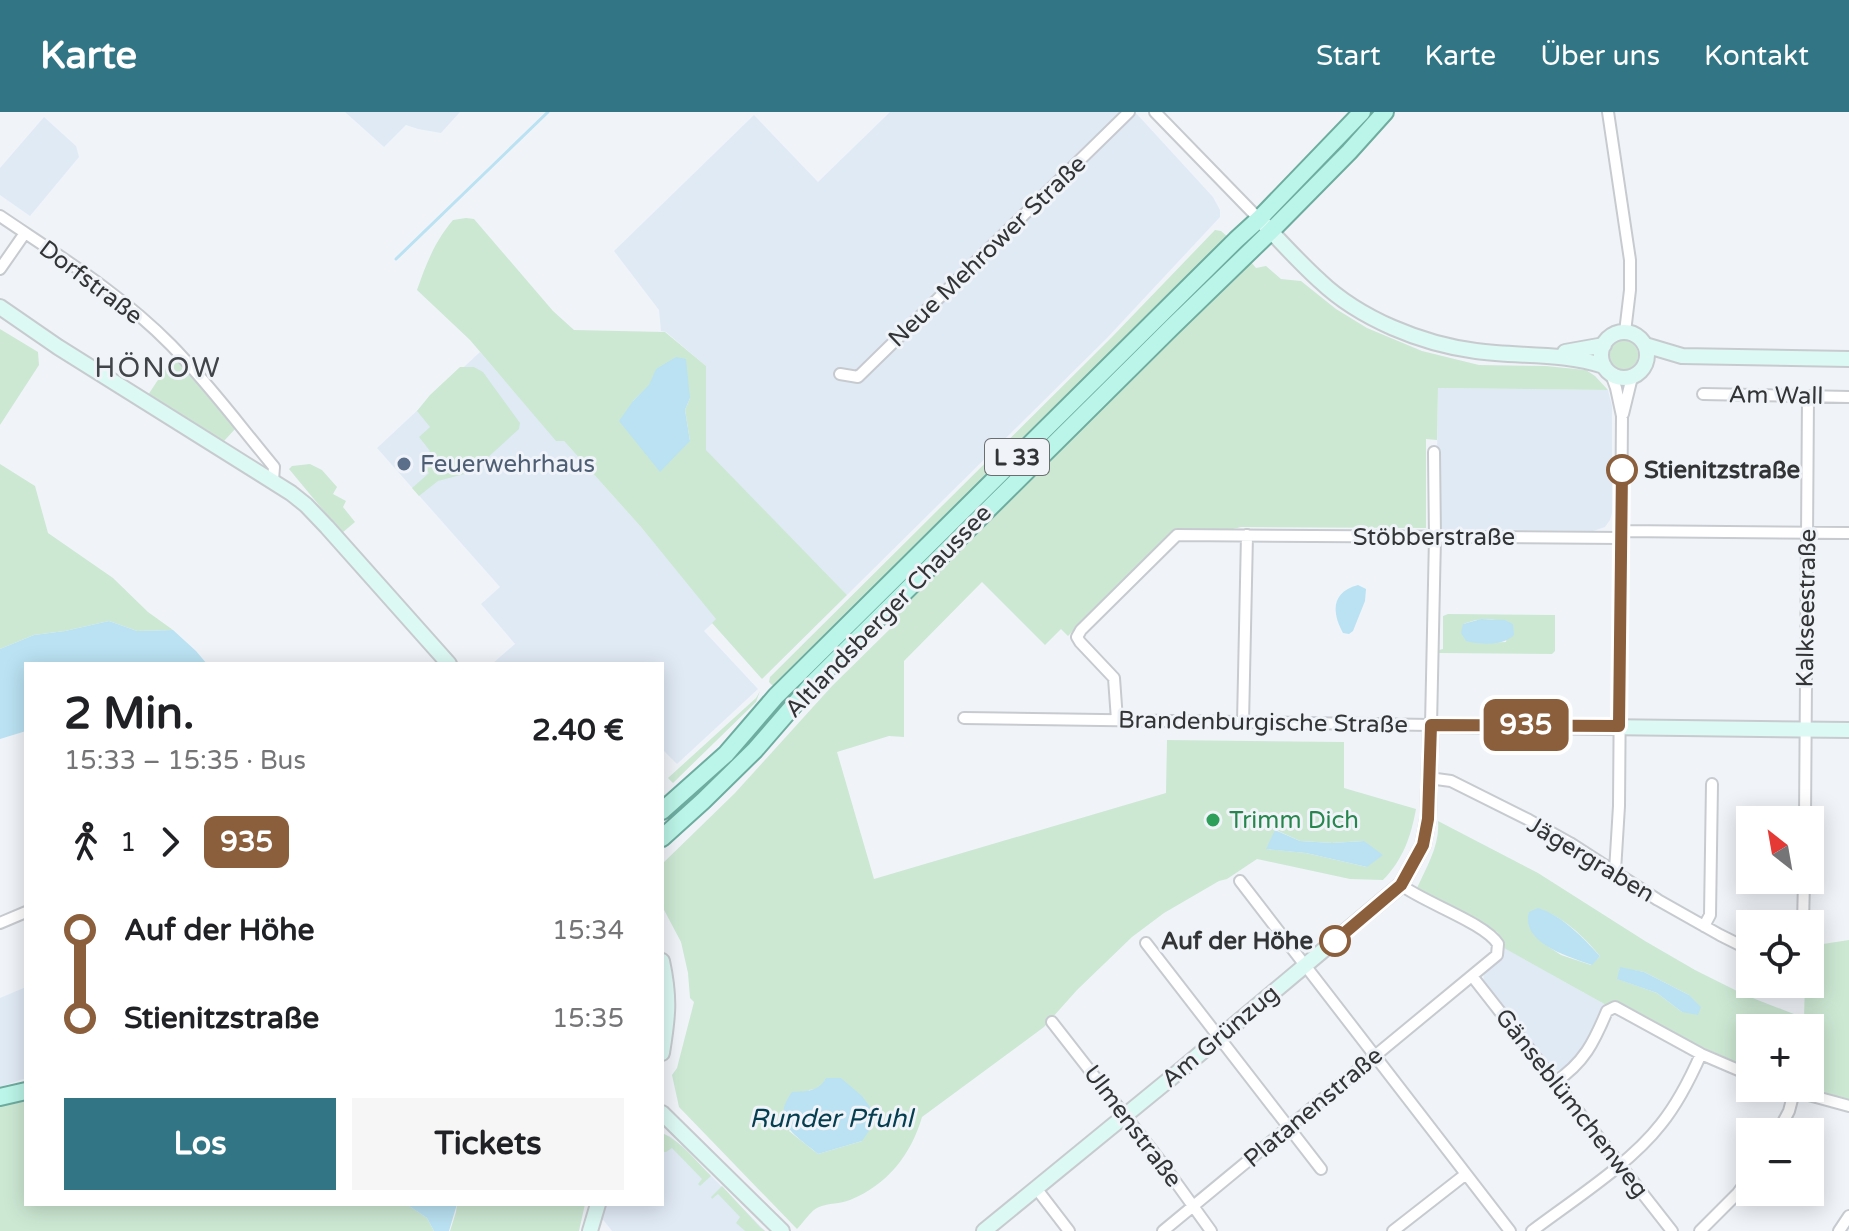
<!DOCTYPE html>
<html lang="de">
<head>
<meta charset="utf-8">
<style>
	body { margin:0; font-family:"Varela Round",sans-serif; background:#f6f6f6; color:#202124; height:100vh; display:flex; flex-direction:column; font-size:30px; white-space:nowrap }
	* { box-sizing:border-box; margin:0 }
	p { font-size:26px; color:#757577 }
	.icon { flex:none; width:44px; height:44px; fill:none; stroke:currentColor; stroke-width:2; stroke-linecap:round; stroke-linejoin:round }
	.map { position:relative; flex:1; overflow:hidden }
	.panel { position:absolute; left:24px; top:550px; width:640px; height:544px; display:flex; flex-direction:column; background:#fff; border-radius:0px; box-shadow:0 4px 20px #0003 }
	.panel>* { flex:none }
	.badge { padding:0 16px; border-radius:12px; font-size:28px; line-height:52px }
	.needle { width:52px; rotate:329deg }
	.tools { position:absolute; left:1736px; top:694px; display:grid; gap:16px }
	.tools a { display:grid; place-items:center; width:88px; height:88px; border-radius:0px; background:#fff; box-shadow:0 4px 20px #0003; font-size:40px }
	.map>.badge { position:absolute; translate:-50% -50%; box-shadow:0 0 0 4px #fff }
	.legs { display:flex; align-items:center; gap:12px; height:88px; padding:0 40px; font-size:26px }
	.legs p { margin-inline-start:auto }
	.headline { display:flex; align-items:center; justify-content:space-between; height:136px; padding:0 40px }
	h1 { font-size:44px; font-weight:700; line-height:60px }
	.cta { display:flex; gap:16px; margin-top:auto; padding:16px 40px }
	.cta a { flex:1; height:92px; border-radius:0px; background:#327686; color:#fff; font-size:32px; font-weight:700; line-height:92px; text-align:center }
	.cta a+a { background:#f6f6f6; color:#202124 }
	ul { padding:0 40px; list-style:none }
	li { display:flex; align-items:center; gap:28px; height:88px; font-size:30px }
	li i { display:grid; place-items:center; width:12px; height:100%; margin:0 10px; background:currentColor }
	li i::after { content:''; width:20px; height:20px; margin:-10px; border:6px solid; border-radius:50%; background:#fff }
	li p { margin-inline-start:auto }
	li:first-child i { background:linear-gradient(#0000 50%,currentColor 0) }
	li:last-child i { background:linear-gradient(currentColor 50%,#0000 0) }
	header { display:flex; align-items:center; gap:48px; box-sizing:border-box; height:112px; padding:0 40px; background:#327686; color:#fff }
	header strong { font-size:38px }
	nav { display:flex; gap:44px; margin-inline-start:auto; font-size:28px }
	.map>svg:first-child { display:block }
</style>
</head>
<body>
<header>
<strong>Karte</strong>
<nav><a>Start</a><a>Karte</a><a>Über uns</a><a>Kontakt</a></nav>
</header>
<div class="map">
<svg width="1849" height="1119" viewBox="0 0 1849 1119">
	<rect width="100%" height="100%" fill="#f0f4f9"/>
	<path fill="#e0eaf5" d="M 345,0 L 460,0 L 441,21 L 418,17 L 406,13 L 384,35 Z
		M 890,0 L 1135,0 L 1213,85 L 1220,98 L 1220,105 L 1107,226 L 847,483 L 705,338 L 706,254 L 666,220 L 661,219 L 659,198 L 614,139 L 754,3 L 818,70 Z
		M 44,5 L 76,34 L 79,45 L 30,104 L 0,83 L 0,56 Z
		M 480,240 L 556,328 L 564,329 L 641,415 L 717,507 L 704,519 L 758,577 L 677,652 L 662,637 L 662,552 L 492,552 L 515,532 L 481,492 L 500,475 L 377,336 Z
		M 1438,276 L 1608,278 L 1612,294 L 1612,401 L 1610,408 L 1605,415 L 1593,419 L 1440,417 L 1436,408 Z
		M 1501,834 L 1606,893 L 1599,901 L 1584,934 L 1562,959 L 1549,956 L 1483,872 L 1484,861 Z
		M 26,875 L 26,966 L 0,975 L 0,886 Z
		M 662,1021 L 671,1025 L 683,1035 L 765,1119 L 612,1119 L 601,1105 L 606,1092 L 662,1092 Z"/>
	<path fill="#cce8d3" fill-rule="evenodd" d="M 466,106 L 474,107 L 553,199 L 574,218 L 665,220 L 706,254 L 706,338 L 847,483 L 762,567 L 712,511 L 716,507 L 641,415 L 564,329 L 556,329 L 470,228 L 417,178 C 426,152 435,129 453,108 ZM 650,273 L 690,286 L 685,298 L 690,329 L 633,289 Z
		M 1215,118 L 1221,119 L 1229,126 L 778,574 L 772,573 L 769,570 L 770,565 L 1112,225 Z
		M 1251,150 L 1256,156 L 1266,154 L 1281,167 L 1301,169 L 1336,197 L 1367,216 L 1422,239 L 1479,253 L 1546,254 L 1586,258 L 1595,264 L 1608,278 L 1438,276 L 1437,328 L 1426,327 L 1426,416 L 1241,415 L 1233,417 L 1177,418 L 1169,423 L 1068,524 L 1061,517 L 1045,533 L 982,470 L 904,549 L 904,625 L 889,624 L 837,640 L 874,767 L 1166,681 L 1167,628 L 1344,630 L 1344,676 L 1416,697 C 1411,724 1403,748 1383,768 L 1350,767 L 1257,747 L 1227,767 L 1219,769 L 1164,801 L 1132,825 L 1077,878 L 1044,915 L 922,1005 C 911,1043 887,1073 850,1088 C 840,1092 829,1091 819,1095 C 811,1098 803,1111 797,1117 L 679,995 L 672,963 L 677,956 L 694,890 L 690,886 L 688,861 L 681,830 L 662,794 L 662,752 L 735,681 L 832,574 L 894,513 L 889,506 L 1152,245 ZM 1276,718 L 1300,729 L 1332,731 L 1364,729 L 1367,755 L 1306,741 L 1267,737 ZM 823,972 L 862,1029 L 818,1042 L 789,1019 L 809,978 L 817,977 Z
		M 0,217 L 38,240 L 39,253 L 0,313 Z
		M1606 243a16 16 0 1 1 32 0a16 16 0 1 1-32 0Z
		M 175,242 L 236,316 L 224,329 L 148,283 Z
		M 460,255 L 474,255 L 483,260 L 520,311 L 519,317 L 472,360 L 438,369 L 419,384 L 412,376 L 429,361 L 419,350 L 430,339 L 419,325 L 430,315 L 417,299 L 430,283 Z
		M 0,352 L 35,374 L 48,421 L 113,466 L 148,500 L 173,518 L 137,519 L 109,509 L 65,519 L 34,523 L 0,537 Z
		M 310,352 L 322,358 L 337,375 L 333,382 L 346,389 L 343,395 L 355,410 L 342,421 L 289,357 L 292,354 Z
		M 905,463 L 910,468 L 774,608 L 662,719 L 662,715 L 740,640 L 785,584 Z
		M 1448,502 L 1555,503 L 1555,539 L 1552,542 L 1439,541 L 1439,538 L 1443,537 L 1443,504 ZM 1490,507 L 1509,510 L 1506,530 L 1478,531 L 1463,512 L 1476,508 Z
		M 760,579 L 756,590 L 673,671 L 668,666 L 756,586 Z
		M 1438,709 L 1538,761 L 1645,829 L 1695,858 L 1745,883 L 1804,906 L 1805,872 L 1810,872 L 1810,834 L 1849,828 L 1849,989 L 1805,976 L 1810,976 L 1810,916 L 1750,916 L 1750,956 L 1695,932 L 1623,892 L 1616,890 L 1606,893 L 1504,836 L 1502,827 L 1497,820 L 1417,776 C 1427,754 1440,733 1438,709 ZM 1538,797 C 1563,804 1583,824 1600,844 L 1591,853 L 1561,843 L 1543,831 ZM 1620,856 L 1644,860 L 1689,883 L 1682,900 L 1657,881 L 1618,867 Z
		M 26,988 L 26,1092 L 406,1092 L 427,1106 L 434,1119 L 0,1119 L 0,992 Z
		M 662,1021 C 682,1030 696,1049 711,1064 L 700,1074 L 698,1072 L 702,1067 L 672,1036 L 666,1040 L 662,1040 Z
		M 722,1074 L 760,1115 L 765,1119 L 745,1119 L 736,1111 L 740,1105 L 718,1082 L 712,1087 L 711,1085 Z
		M 457,1092 L 585,1092 L 579,1119 L 450,1119 L 456,1100 Z"/>
	<path fill="#bae2f2" d="M 676,245 L 686,247 L 690,286 L 685,298 L 690,329 L 660,360 L 619,309 L 633,289 L 649,273 L 656,257 Z
		M 1358,473 L 1366,477 L 1365,489 L 1353,519 L 1349,522 L 1343,521 C 1331,499 1332,480 1358,473 Z
		M 1481,507 L 1505,508 L 1513,512 L 1514,523 C 1504,534 1480,533 1466,529 L 1461,521 L 1463,512 Z
		M 109,509 L 137,519 L 173,518 L 196,539 L 207,552 L 26,552 L 26,619 L 0,627 L 0,537 L 34,523 L 65,519 Z
		M 1275,718 L 1300,729 L 1332,731 L 1364,729 L 1383,743 L 1367,755 L 1306,741 L 1266,737 Z
		M 1538,796 C 1563,804 1582,825 1600,844 L 1592,853 C 1569,845 1520,831 1529,800 Z
		M 1620,855 L 1644,860 L 1689,883 L 1701,895 L 1698,903 L 1682,900 L 1657,881 L 1617,867 Z
		M 826,966 L 841,966 L 862,984 L 870,995 L 871,1016 L 862,1029 L 818,1042 C 797,1024 769,1011 792,980 C 805,979 819,980 826,966 Z
		M 406,1092 L 457,1092 L 449,1119 L 434,1119 L 427,1106 Z"/>
	<g fill="none" stroke-linecap="round" stroke-linejoin="round">
		<path stroke="#bae2f2" stroke-width="3" d="M 396,147 L 548,0"/>
		<defs>
			<path id="street" d="M 1155,0 L 1259,107
				M 1608,0 L 1630,148 L 1630,178 L 1625,220
				M 0,104 C 59,144 121,182 171,233 C 208,271 240,314 274,355 L 273,368
				M 0,157 L 25,121
				M 840,262 L 858,265 L 1129,0
				M 1611,262 L 1616,276 L 1622,304 L 1619,694 L 1615,759
				M 1703,282 L 1849,285
				M 1623,302 L 1632,265
				M 1621,419 L 1849,421
				M 964,606 L 1431,613 L 1435,425 L 1434,340
				M 1117,608 L 1114,566 L 1080,530 L 1077,525 L 1081,518 L 1177,423 L 1621,426
				M 1243,610 L 1247,423
				M 1429,666 L 1451,669 L 1529,708 L 1570,731 L 1658,788 L 1720,823 L 1750,838
				M 1805,708 L 1808,284
				M 1240,769 L 1510,1119
				M 0,811 L 26,800
				M 1803,812 L 1804,768
				M 1704,814 L 1710,803 L 1712,672
				M 1146,831 L 1321,1057
				M 1472,864 L 1672,1119
				M 1052,910 L 1162,1051 L 1211,1119
				M 1555,970 C 1584,951 1594,930 1607,899 L 1615,895 L 1701,942 L 1750,963
				M 1783,976 L 1849,994
				M 1778,1020 L 1789,999 L 1794,980
				M 1036,1076 L 1069,1119
				M 1163,1119 L 1497,843 L 1498,832 C 1485,811 1425,791 1401,773
				M 1393,1119 L 1466,1062
				M 1532,1119 C 1573,1088 1630,1052 1661,1012 C 1678,991 1690,967 1701,942
				M 1700,1119 L 1738,1081 L 1750,1064
				M 1839,1119 L 1849,1104"/>
			<path id="secondary" d="M 1264,112 C 1282,131 1300,151 1320,169 C 1360,207 1422,232 1476,239 C 1519,245 1562,240 1604,254
				M 0,195 L 58,235 L 291,381 L 306,393 L 327,415 L 449,552
				M1601 243a23 23 0 1 1 46 0a23 23 0 1 1-46 0Z
				M 1645,233 L 1682,244 L 1849,247
				M 1565,240 L 1604,233
				M 662,849 C 670,886 668,904 662,941
				M 662,1001 L 782,1119
				M 590,1119 L 598,1092
				M 984,1119 L 1171,966 L 1401,773 L 1423,733 L 1428,707 L 1431,613 L 1849,618"/>
			<path id="primary" d="M 662,699 L 726,642 L 776,584 L 1236,128 L 1259,107 L 1362,0
				M 662,726 L 703,689 L 755,638 L 813,571 L 1172,215 L 1271,119 L 1349,40 L 1385,0
				M 0,985 L 26,979"/>
		</defs>
		<use href="#street" stroke="#c7cbd0" stroke-width="14"/>
		<use href="#secondary" stroke="#c7cbd0" stroke-width="18"/>
		<use href="#primary" stroke="#6eaca0" stroke-width="20"/>
		<use href="#street" stroke="#fff" stroke-width="10"/>
		<use href="#secondary" stroke="#ddf9f4" stroke-width="14"/>
		<use href="#primary" stroke="#bbf4e8" stroke-width="16"/>
	</g>
	<g fill="none" stroke-linecap="round" stroke-linejoin="round">
		<defs>
			<path id="line-1" d="M 1335,829 L 1401,773 L 1423,733 L 1428,707 L 1431,613 L 1619,614 L 1622,358"/>
		</defs>
		<use href="#line-1" stroke="#fff" stroke-width="18"/>
		<use href="#line-1" stroke="#8b5e3c" stroke-width="12"/>
	</g>
	<circle fill="#5c6f8a" stroke="#f0f4f9" stroke-width="3" cx="404" cy="352" r="8"/>
	<g fill="#fff" stroke="#8b5e3c" stroke-width="4">
		<circle cx="1622" cy="358" r="14"/>
		<circle cx="1335" cy="829" r="14"/>
	</g>
	<circle fill="#2e9e5b" stroke="#f0f4f9" stroke-width="3" cx="1213" cy="708" r="8"/>
	<g text-anchor="middle" stroke-width="6" stroke-linejoin="round" paint-order="stroke">
		<rect fill="#f0f4f9" stroke="#6b6e70" stroke-width="2" x="985" y="327" width="64" height="36" rx="6"/>
		<g font-size="22" font-weight="bold" fill="#323435">
			<text x="1017" y="353">L 33</text>
		</g>
		<g font-size="24" fill="#323435" stroke="#f0f4f9">
			<text transform="translate(987 139) rotate(-44)" y="8">Neue Mehrower Straße</text>
			<text transform="translate(91 170) rotate(37)" y="8">Dorfstraße</text>
			<text transform="translate(1776 283) rotate(1)" y="8">Am Wall</text>
			<text x="1434" y="433">Stöbberstraße</text>
			<text transform="translate(1806 496) rotate(-89)" y="8">Kalkseestraße</text>
			<text transform="translate(888 499) rotate(-46)" y="8">Altlandsberger Chaussee</text>
			<text transform="translate(1263 610) rotate(1)" y="8">Brandenburgische Straße</text>
			<text transform="translate(1591 747) rotate(31)" y="8">Jägergraben</text>
			<text transform="translate(1220 924) rotate(-40)" y="8">Am Grünzug</text>
			<text transform="translate(1572 991) rotate(52)" y="8">Gänseblümchenweg</text>
			<text transform="translate(1313 995) rotate(-40)" y="8">Platanenstraße</text>
			<text transform="translate(1133 1014) rotate(53)" y="8">Ulmenstraße</text>
		</g>
		<g font-size="24" fill="#4e5e75" stroke="#f0f4f9" text-anchor="start">
			<text x="420" y="360">Feuerwehrhaus</text>
		</g>
		<g font-size="24" font-weight="bold" fill="#323435" stroke="#f0f4f9" text-anchor="start">
			<text x="1644" y="366">Stienitzstraße</text>
			<text x="1313" y="837" text-anchor="end">Auf der Höhe</text>
		</g>
		<g font-size="24" fill="#27864d" stroke="#f0f4f9" text-anchor="start">
			<text x="1229" y="716">Trimm Dich</text>
		</g>
		<g font-size="26" font-style="italic" fill="#053e50" stroke="#f0f4f9">
			<text x="831" y="1015">Runder Pfuhl</text>
		</g>
		<g font-size="28" letter-spacing="2" fill="#414448" stroke="#f0f4f9">
			<text x="158" y="265">HÖNOW</text>
		</g>
	</g>
</svg>
<div class="tools">
<a><svg class="needle" viewBox="-14 -14 28 28"><path d="M0-13l5 13h-10z" fill="#e53935"/><path d="M0 13l5-13h-10z" fill="#757577"/></svg></a>
<a><svg class="icon" aria-label="locate" viewBox="0 0 24 24"><circle cx="12" cy="12" r="6"/><path d="M12 2v4M12 18v4M2 12h4M18 12h4"/></svg></a>
<a>+</a>
<a>−</a>
</div>
<b class="badge" style="left:1526px;top:613px;background:#8b5e3c;color:#fff">935</b>
<section class="panel">
<div class="headline"><div><h1>2 Min.</h1><p>15:33 – 15:35 · Bus</p></div><b>2.40 €</b></div>
<div class="legs"><svg class="icon" aria-label="walk" viewBox="0 0 24 24"><circle cx="13" cy="4" r="2"/><path d="M13 8l-2 6 4 7M11 14l-3 7M7 12l3-4h3l4 4"/></svg>1<svg class="icon" aria-label="forward" viewBox="0 0 24 24"><path d="M9 5l7 7-7 7"/></svg><b class="badge" style="background:#8b5e3c;color:#fff">935</b></div>
<ul>
<li><i style="color:#8b5e3c"></i><b>Auf der Höhe</b><p>15:34</p></li>
<li><i style="color:#8b5e3c"></i><b>Stienitzstraße</b><p>15:35</p></li>
</ul>
<div class="cta"><a>Los</a><a>Tickets</a></div>
</section>
</div>
</body>
</html>
